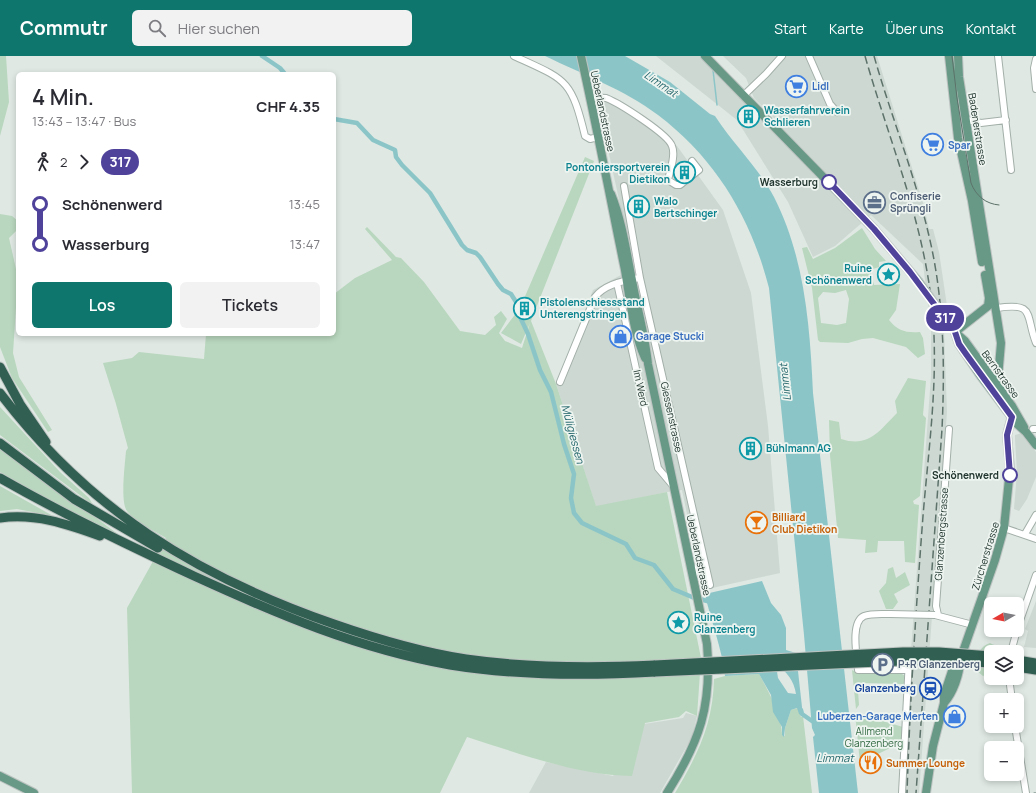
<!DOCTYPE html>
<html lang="de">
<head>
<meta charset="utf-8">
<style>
	body { margin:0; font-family:Manrope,sans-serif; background:#f2f2f3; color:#2b2b33; height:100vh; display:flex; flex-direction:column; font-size:15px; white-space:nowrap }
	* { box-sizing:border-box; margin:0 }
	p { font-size:13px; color:#7c7c81 }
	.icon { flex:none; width:22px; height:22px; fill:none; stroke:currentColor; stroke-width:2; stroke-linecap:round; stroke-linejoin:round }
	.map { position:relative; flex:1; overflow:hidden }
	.details { position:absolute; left:16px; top:16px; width:320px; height:264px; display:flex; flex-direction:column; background:#fff; border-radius:6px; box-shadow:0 2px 6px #0003 }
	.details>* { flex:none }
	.badge { padding:0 8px; border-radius:13px; font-size:14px; line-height:26px }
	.needle { width:26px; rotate:261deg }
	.tools { position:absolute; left:984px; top:541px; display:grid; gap:8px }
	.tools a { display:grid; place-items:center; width:40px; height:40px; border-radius:6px; background:#fff; box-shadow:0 2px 6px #0003; font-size:20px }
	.map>.badge { position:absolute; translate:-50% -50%; box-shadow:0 0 0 2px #fff }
	.legs { display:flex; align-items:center; gap:6px; height:44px; padding:0 16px; font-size:13px }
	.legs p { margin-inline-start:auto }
	.overview { display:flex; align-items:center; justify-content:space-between; height:68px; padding:0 16px }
	h1 { font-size:22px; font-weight:600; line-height:30px }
	.action { display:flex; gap:8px; margin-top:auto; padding:8px 16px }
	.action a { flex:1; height:46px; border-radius:6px; background:#0f766e; color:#fff; font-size:16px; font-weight:600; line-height:46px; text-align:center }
	.action a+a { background:#f2f2f3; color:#2b2b33 }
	ul { padding:0 16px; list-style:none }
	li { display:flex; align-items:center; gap:14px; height:40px; font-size:15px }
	li i { display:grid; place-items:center; width:6px; height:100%; margin:0 5px; background:currentColor }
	li i::after { content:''; width:10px; height:10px; margin:-5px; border:3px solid; border-radius:50%; background:#fff }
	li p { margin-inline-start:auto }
	li:first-child i { background:linear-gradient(#0000 50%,currentColor 0) }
	li:last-child i { background:linear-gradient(currentColor 50%,#0000 0) }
	header { display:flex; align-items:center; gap:24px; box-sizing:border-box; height:56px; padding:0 20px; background:#0f766e; color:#fff }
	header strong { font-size:19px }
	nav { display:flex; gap:22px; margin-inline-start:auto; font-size:14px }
	.search { width:280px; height:36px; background:#f2f2f3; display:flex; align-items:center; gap:10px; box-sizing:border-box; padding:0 14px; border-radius:6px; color:#7c7c81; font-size:15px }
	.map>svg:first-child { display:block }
</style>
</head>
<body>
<header>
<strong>Commutr</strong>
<div class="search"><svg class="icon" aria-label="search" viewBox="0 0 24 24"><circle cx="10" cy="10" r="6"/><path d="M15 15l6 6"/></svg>Hier suchen</div>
<nav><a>Start</a><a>Karte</a><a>Über uns</a><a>Kontakt</a></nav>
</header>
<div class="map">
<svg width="1036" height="737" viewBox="0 0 1036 737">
	<rect width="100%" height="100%" fill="#dfe8e3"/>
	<path fill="#cdd8d2" d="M 656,0 L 700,0 L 773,75 L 780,68 L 754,42 L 746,22 L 723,0 L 877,0 L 924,150 L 929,173 L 933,173 L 939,196 L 947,250 L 944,274 L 947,356 L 919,737 L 904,737 L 909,622 L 931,320 L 931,271 L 923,208 L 871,159 L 835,190 L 813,201 L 788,146 L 737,64 Z
		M 597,43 L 614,46 L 677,90 L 723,154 L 751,237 L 768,370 L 780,517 L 703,534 L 682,434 L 667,436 L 596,451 L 556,328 L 593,234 L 634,212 Z
		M 1022,377 L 1036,396 L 1036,421 L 1027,443 L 1019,455 L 1014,453 L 1017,416 L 1015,383 L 1015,379 Z
		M 1036,545 L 1036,592 L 1024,591 L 1028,575 L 1025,573 Z
		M 686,657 L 697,660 L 692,681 L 660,737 L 529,737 L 546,706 L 613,720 L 644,668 L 683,662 Z"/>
	<path fill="#b9d7be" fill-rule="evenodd" d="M 0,0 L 6,0 L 9,46 L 0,80 Z
		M 585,101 L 594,105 L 531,265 L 556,328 L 596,450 L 667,436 L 701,602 L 697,660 L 686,655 L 679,661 L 645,667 L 632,720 C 576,719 521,698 467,681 L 440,737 L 132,737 L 127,552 L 166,482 C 153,474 136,467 127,455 C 120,446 125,408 126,395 L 128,392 L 116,348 L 103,307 L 132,302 L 139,296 L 204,303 L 206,278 L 334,278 L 334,266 L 336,260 L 334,257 L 334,238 L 355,222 L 392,204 L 365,173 L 367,171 L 396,201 L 401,202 L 424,226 L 460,275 L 485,279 L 496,269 L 494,261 L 501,255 L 507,263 L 499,277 L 505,285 L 522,292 L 530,267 L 521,288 L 501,277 L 520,252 Z
		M 0,158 L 12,160 L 18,165 L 18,173 L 9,182 L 18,222 L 13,297 L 19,321 L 52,374 L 48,376 L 12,322 L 0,291 Z
		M 862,172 L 875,193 L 886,205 L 879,206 L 879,211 L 870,214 L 874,229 L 900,228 L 896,254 L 889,264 C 898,275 906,277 920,276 L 923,282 L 925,298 L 918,302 L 906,291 L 873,282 L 862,283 L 848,287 L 820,286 L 818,284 L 812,232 L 802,192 L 807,191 L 813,203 L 835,192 ZM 846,234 L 849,243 L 846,267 L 837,269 L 821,267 L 818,242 L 823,236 L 835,237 Z
		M 908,322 L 926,325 L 923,359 L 926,362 L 920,440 L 913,445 L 914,448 L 919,449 L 915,507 L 905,506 L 904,485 L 878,485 L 877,496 L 865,497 L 866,484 L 838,482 L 830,399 L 829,364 L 839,366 L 841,383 C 869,392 879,375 897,357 L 895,345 Z
		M 0,351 L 60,416 L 89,442 L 93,449 L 0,379 Z
		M 0,390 L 123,482 L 56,448 L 0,416 Z
		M 0,430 L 53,460 L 17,453 L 0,455 Z
		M 893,511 L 896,522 L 905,516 L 910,529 L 894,538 L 898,546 L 893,553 L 886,553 L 879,535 L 886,527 L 888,513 Z
		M 990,587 L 996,590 L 998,596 L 991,596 L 991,617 L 983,620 L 977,615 C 974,604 978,591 990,587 Z
		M 852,614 L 856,616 L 902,618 L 905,620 L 905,626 L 903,628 L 865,627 L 858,635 L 859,649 L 856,653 Z
		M 759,618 C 768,634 782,660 782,679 L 785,680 L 785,672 L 791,654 L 798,652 L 801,661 L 803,660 L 812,737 L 675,737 C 698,698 713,668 714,623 L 725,620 Z
		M 855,657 L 903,671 L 902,686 L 860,707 Z"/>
	<path fill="#8cc5c8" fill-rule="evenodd" d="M 545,0 L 625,0 L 670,26 L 710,58 L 715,60 C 733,88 758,111 774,141 C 805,202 810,271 813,337 L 858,737 L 819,737 L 813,681 L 815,679 L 812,672 L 804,579 L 769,232 C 751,162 716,103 658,59 C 625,34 582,18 545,0 Z
		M 762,525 L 771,547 L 781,559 L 786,572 L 786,594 L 796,597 L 803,660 L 799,658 L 797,652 L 791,654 L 785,672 L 784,681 L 782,679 L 782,671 L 773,656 L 771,639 L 759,618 L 725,620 C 722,592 711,566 705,538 ZM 776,609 C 787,615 794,625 796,638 L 788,637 L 778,622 Z"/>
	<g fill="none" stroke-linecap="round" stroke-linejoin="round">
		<path stroke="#8cc5c8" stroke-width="1.5" d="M 713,14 L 717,49"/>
		<path stroke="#8cc5c8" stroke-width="4.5" d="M 262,0 L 280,12 L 285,18
			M 334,63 L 357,67 L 373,84 L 395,94 L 396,101 L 402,109 L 430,137 L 462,189 L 467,194 L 476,197 L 480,201 L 498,228 L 503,234 L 511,238 L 518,249 L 521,263 L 528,278 L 540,314 L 551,336 L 564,388 L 574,418 L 571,442 L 574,457 L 582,467 L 626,488 L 635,502 L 654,509 L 673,533 L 692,541 L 711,546
			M 801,654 L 802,658 L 812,665"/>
		<defs>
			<path id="minor" d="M 514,0 C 566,24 571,22 585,80 L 590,83 L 598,81
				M 809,0 L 830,48 L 837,56
				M 998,0 L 1011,114
				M 1036,3 L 1034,12 L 1036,33
				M 743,40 L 766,18 L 782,0
				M 590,43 C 595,42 601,41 606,42 C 619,47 668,78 672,90 C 676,100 670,114 668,124 L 676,129 L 680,129 L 699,114 L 692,105
				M 967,64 L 981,67 L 1006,64
				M 624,130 L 640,222
				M 617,227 L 658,412 L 674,431
				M 997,252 C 1036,246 1025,259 1036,287
				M 560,326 L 595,241 C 605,228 624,224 640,222 L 710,529
				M 1033,373 L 1036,373
				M 1004,472 L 1036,483
				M 1025,478 L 1036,459
				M 694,520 L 702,500
				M 890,558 C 882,558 872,557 864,560 C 850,566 857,601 858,614 L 908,614
				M 935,559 L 973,569
				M 938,559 L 936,550 L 949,373
				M 1017,573 L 1036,519
				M 1011,596 L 1017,574
				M 1009,622 L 1012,644
				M 1015,670 L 1026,737
				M 902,737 L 909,603"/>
			<path id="major" d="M 581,0 C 597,71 610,142 625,214 C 630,243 633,275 645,302
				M 705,0 L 874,173 L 918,225
				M 949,0 L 958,82 L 972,145 L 982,206
				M 958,0 L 959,21 L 1001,287 L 998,322 L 1003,338
				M 611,138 C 622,165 626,194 632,224 C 637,252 645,279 648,308 L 707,588 C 712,650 700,685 667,737
				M 955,276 L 988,250 L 989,242 L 985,219
				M 955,276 L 959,288 L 980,319 L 1017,368 L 1026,376 L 1036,389
				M 956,277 L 965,285 L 1012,350 L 1024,371
				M 944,647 C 953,637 960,618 960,604 L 995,504 L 1004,472 L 1010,413 L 1007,379 L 1013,356 L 1012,350
				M 0,720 L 34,737
				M 926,737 L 933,690 L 944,647 L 944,639 L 954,609 L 960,604"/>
			<path id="highway" d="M 0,311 L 20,348 L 46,386
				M 0,337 C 89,454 196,520 334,568 C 377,583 421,596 466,603 C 529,612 592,612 655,609
				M 0,387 L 74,443 L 158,492
				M 0,422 C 63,458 128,489 194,520 C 277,558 359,593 450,609 C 518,620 587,620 655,616
				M 0,462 C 35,457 67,468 100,480
				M 1017,604 L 1036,607
				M 1017,611 L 1036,614"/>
		</defs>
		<use href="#minor" stroke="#a3afa9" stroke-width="8"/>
		<use href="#major" stroke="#bdc3c1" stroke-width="10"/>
		<use href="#highway" stroke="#bdc3c1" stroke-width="11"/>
		<use href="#minor" stroke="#fff" stroke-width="6"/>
		<use href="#major" stroke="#689987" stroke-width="8"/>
		<use href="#highway" stroke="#315f51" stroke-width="9"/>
		<path stroke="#5c726a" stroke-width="1" d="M 952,0 L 957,42 L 971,127 C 976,140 986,148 999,149
			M 1034,737 L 1036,737"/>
		<path stroke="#5c726a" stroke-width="1.5" stroke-dasharray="8 4" stroke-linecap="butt" d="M 865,0 C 888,81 921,159 931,242 C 940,315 929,387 923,460 C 916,552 910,644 907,737
			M 874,0 C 891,60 915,119 929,180 C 944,243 945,308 942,373 L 916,737"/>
		<defs>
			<path id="minor-bridge" d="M 890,558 L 935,559"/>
			<path id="major-bridge" d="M 918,225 L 950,269"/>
			<path id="highway-bridge" d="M 655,609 L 903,596 L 939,596 L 991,600
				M 655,616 L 901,605 L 940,604 L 991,607"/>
		</defs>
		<use href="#minor-bridge" stroke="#a3afa9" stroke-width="8" stroke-linecap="butt"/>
		<use href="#major-bridge" stroke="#bdc3c1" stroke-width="10" stroke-linecap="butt"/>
		<use href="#highway-bridge" stroke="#bdc3c1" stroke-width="11" stroke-linecap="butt"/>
		<use href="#minor-bridge" stroke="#fff" stroke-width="6"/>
		<use href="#major-bridge" stroke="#689987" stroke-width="8"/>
		<use href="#highway-bridge" stroke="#315f51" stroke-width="9"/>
	</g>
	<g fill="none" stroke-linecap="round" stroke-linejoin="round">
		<defs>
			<path id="line-1" d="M 829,126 L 874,173 L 910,216 L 955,276 L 959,288 L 966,298 L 1012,361 L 1007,379 L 1010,419"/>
		</defs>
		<use href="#line-1" stroke="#fff" stroke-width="9"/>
		<use href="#line-1" stroke="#4e429b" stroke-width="6"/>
	</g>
	<defs>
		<symbol id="supermarket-ring" viewBox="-11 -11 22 22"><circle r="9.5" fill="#eef5f1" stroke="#3f7fe0" stroke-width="1.5"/><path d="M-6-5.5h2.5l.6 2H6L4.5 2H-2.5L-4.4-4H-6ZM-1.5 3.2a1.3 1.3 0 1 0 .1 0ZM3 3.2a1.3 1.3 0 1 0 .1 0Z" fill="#3f7fe0"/></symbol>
		<symbol id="building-ring" viewBox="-11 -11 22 22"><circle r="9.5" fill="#eef5f1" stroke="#0f9aa8" stroke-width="1.5"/><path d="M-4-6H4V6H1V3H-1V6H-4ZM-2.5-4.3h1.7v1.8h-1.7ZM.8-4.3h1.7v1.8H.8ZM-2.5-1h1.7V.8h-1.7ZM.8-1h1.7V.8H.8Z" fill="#0f9aa8"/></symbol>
		<symbol id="office-ring" viewBox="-11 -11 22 22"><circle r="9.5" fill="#eef5f1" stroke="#5c6f8a" stroke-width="1.5"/><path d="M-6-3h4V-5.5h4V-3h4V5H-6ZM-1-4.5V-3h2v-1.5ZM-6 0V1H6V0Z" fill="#5c6f8a"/></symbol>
		<symbol id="sight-ring" viewBox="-11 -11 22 22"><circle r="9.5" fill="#eef5f1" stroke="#0f9aa8" stroke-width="1.5"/><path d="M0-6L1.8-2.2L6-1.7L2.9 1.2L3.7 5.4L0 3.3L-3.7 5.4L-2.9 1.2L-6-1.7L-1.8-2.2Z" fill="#0f9aa8"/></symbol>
		<symbol id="shop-ring" viewBox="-11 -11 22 22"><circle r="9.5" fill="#eef5f1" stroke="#3f7fe0" stroke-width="1.5"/><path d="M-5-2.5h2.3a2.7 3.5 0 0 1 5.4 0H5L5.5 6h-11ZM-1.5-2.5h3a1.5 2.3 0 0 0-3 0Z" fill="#3f7fe0"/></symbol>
		<symbol id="bar-ring" viewBox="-11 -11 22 22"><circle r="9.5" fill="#eef5f1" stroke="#e8710a" stroke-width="1.5"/><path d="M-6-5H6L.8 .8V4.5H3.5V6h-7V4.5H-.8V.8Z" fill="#e8710a"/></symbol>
		<symbol id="parking-ring" viewBox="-11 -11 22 22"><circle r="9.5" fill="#eef5f1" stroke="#5c6f8a" stroke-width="1.5"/><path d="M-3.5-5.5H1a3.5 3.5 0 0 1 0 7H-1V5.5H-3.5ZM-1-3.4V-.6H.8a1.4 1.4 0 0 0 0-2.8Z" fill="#5c6f8a"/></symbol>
		<symbol id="station-ring" viewBox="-11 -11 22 22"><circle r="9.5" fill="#eef5f1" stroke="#1a4fb4" stroke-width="1.5"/><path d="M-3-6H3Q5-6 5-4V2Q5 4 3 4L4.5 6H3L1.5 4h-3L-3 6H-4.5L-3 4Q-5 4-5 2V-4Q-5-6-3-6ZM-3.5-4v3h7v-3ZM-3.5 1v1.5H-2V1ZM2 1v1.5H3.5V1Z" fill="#1a4fb4"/></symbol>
		<symbol id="restaurant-ring" viewBox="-11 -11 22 22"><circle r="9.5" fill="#eef5f1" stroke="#e8710a" stroke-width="1.5"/><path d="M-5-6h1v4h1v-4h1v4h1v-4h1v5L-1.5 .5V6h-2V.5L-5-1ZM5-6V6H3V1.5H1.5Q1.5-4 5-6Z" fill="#e8710a"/></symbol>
	</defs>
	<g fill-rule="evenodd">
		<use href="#supermarket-ring" x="784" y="18" width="25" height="25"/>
		<use href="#building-ring" x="736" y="48" width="25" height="25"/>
		<use href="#supermarket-ring" x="920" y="76" width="25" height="25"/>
		<use href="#building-ring" x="672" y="104" width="25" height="25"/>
		<use href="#office-ring" x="862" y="134" width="25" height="25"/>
		<use href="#building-ring" x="626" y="138" width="25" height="25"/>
		<use href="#sight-ring" x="876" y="206" width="25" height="25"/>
		<use href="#building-ring" x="512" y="240" width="25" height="25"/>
		<use href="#shop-ring" x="608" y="268" width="25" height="25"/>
		<use href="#building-ring" x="738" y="380" width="25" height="25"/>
		<use href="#bar-ring" x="744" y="454" width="25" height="25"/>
		<use href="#sight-ring" x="666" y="554" width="25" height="25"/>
		<use href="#parking-ring" x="870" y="596" width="25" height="25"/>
		<use href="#station-ring" x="918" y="620" width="25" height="25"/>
		<use href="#shop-ring" x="942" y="648" width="25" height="25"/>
		<use href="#restaurant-ring" x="858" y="694" width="25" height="25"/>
	</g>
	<g fill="#fff" stroke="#4e429b" stroke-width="2">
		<circle cx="829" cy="126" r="7"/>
		<circle cx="1010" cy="419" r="7"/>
	</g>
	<g text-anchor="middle" stroke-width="3.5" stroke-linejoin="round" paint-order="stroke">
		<g font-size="10" font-weight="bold" fill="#366cbe" stroke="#eef5f1" text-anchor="start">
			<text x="812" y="34">Lidl</text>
			<text x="948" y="93">Spar</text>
			<text x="636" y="284">Garage Stucki</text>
			<text x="938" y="664" text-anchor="end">Luberzen-Garage Merten</text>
		</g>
		<g font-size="10" font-weight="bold" fill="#0d838f" stroke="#eef5f1" text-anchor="start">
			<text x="764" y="58">Wasserfahrverein<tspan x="764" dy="12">Schlieren</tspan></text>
			<text x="670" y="115" text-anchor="end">Pontoniersportverein<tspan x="670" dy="12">Dietikon</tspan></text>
			<text x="654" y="149">Walo<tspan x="654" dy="12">Bertschinger</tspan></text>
			<text x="872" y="216" text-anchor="end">Ruine<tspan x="872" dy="12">Schönenwerd</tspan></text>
			<text x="540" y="250">Pistolenschiessstand<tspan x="540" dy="12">Unterengstringen</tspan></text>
			<text x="766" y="396">Bühlmann AG</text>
			<text x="694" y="565">Ruine<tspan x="694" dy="12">Glanzenberg</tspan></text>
		</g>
		<g font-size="10" fill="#22362f" stroke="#eef5f1">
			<text transform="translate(603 55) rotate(78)" y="4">Ueberlandstrasse</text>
			<text transform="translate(978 73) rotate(81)" y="4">Badenerstrasse</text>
			<text transform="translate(1001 318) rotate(54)" y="4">Bernstrasse</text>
			<text transform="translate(641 332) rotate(78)" y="4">Im Werd</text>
			<text transform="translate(672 361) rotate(78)" y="4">Giessenstrasse</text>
			<text transform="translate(941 478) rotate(-86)" y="4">Glanzenbergstrasse</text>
			<text transform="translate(699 499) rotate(78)" y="4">Ueberlandstrasse</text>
			<text transform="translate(985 500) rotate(-73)" y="4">Zürcherstrasse</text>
		</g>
		<g font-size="10" font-weight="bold" fill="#22362f" stroke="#eef5f1" text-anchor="end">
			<text x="818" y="130">Wasserburg</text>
			<text x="999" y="423">Schönenwerd</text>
		</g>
		<g font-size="10" font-weight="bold" fill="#4e5e75" stroke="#eef5f1" text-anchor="start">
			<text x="890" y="144">Confiserie<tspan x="890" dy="12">Sprüngli</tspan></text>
			<text x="898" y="612">P+R Glanzenberg</text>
		</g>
		<g font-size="10" font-weight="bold" fill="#c56008" stroke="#eef5f1" text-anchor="start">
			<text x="772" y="465">Billiard<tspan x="772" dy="12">Club Dietikon</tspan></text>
			<text x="886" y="711">Summer Lounge</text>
		</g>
		<g font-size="10" font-weight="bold" fill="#164399" stroke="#eef5f1" text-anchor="end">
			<text x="916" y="636">Glanzenberg</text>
		</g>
		<g font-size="10" fill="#316841" stroke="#eef5f1">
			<text x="874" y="679">Allmend<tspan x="874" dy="12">Glanzenberg</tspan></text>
		</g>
		<g font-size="11" font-style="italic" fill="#23666b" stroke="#eef5f1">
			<text transform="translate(661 28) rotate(34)" y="4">Limmat</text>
			<text transform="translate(785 326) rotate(-96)" y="4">Limmat</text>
			<text transform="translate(573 378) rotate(75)" y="4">Müligiessen</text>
			<text x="835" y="706">Limmat</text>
		</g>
	</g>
</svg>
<div class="tools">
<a><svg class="needle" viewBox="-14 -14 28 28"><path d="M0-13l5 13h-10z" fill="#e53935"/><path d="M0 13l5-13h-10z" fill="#7c7c81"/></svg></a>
<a><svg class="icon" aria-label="layers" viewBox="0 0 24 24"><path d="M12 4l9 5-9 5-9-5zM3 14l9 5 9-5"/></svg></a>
<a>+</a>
<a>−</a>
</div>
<b class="badge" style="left:945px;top:262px;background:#4e429b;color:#fff">317</b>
<section class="details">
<div class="overview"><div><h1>4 Min.</h1><p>13:43 – 13:47 · Bus</p></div><b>CHF 4.35</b></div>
<div class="legs"><svg class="icon" aria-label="walk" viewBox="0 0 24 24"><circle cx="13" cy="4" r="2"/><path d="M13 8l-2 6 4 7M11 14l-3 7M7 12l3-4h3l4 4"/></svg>2<svg class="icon" aria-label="forward" viewBox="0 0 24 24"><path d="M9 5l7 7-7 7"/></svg><b class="badge" style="background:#4e429b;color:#fff">317</b></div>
<ul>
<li><i style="color:#4e429b"></i><b>Schönenwerd</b><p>13:45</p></li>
<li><i style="color:#4e429b"></i><b>Wasserburg</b><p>13:47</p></li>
</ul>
<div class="action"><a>Los</a><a>Tickets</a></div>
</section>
</div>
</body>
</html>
